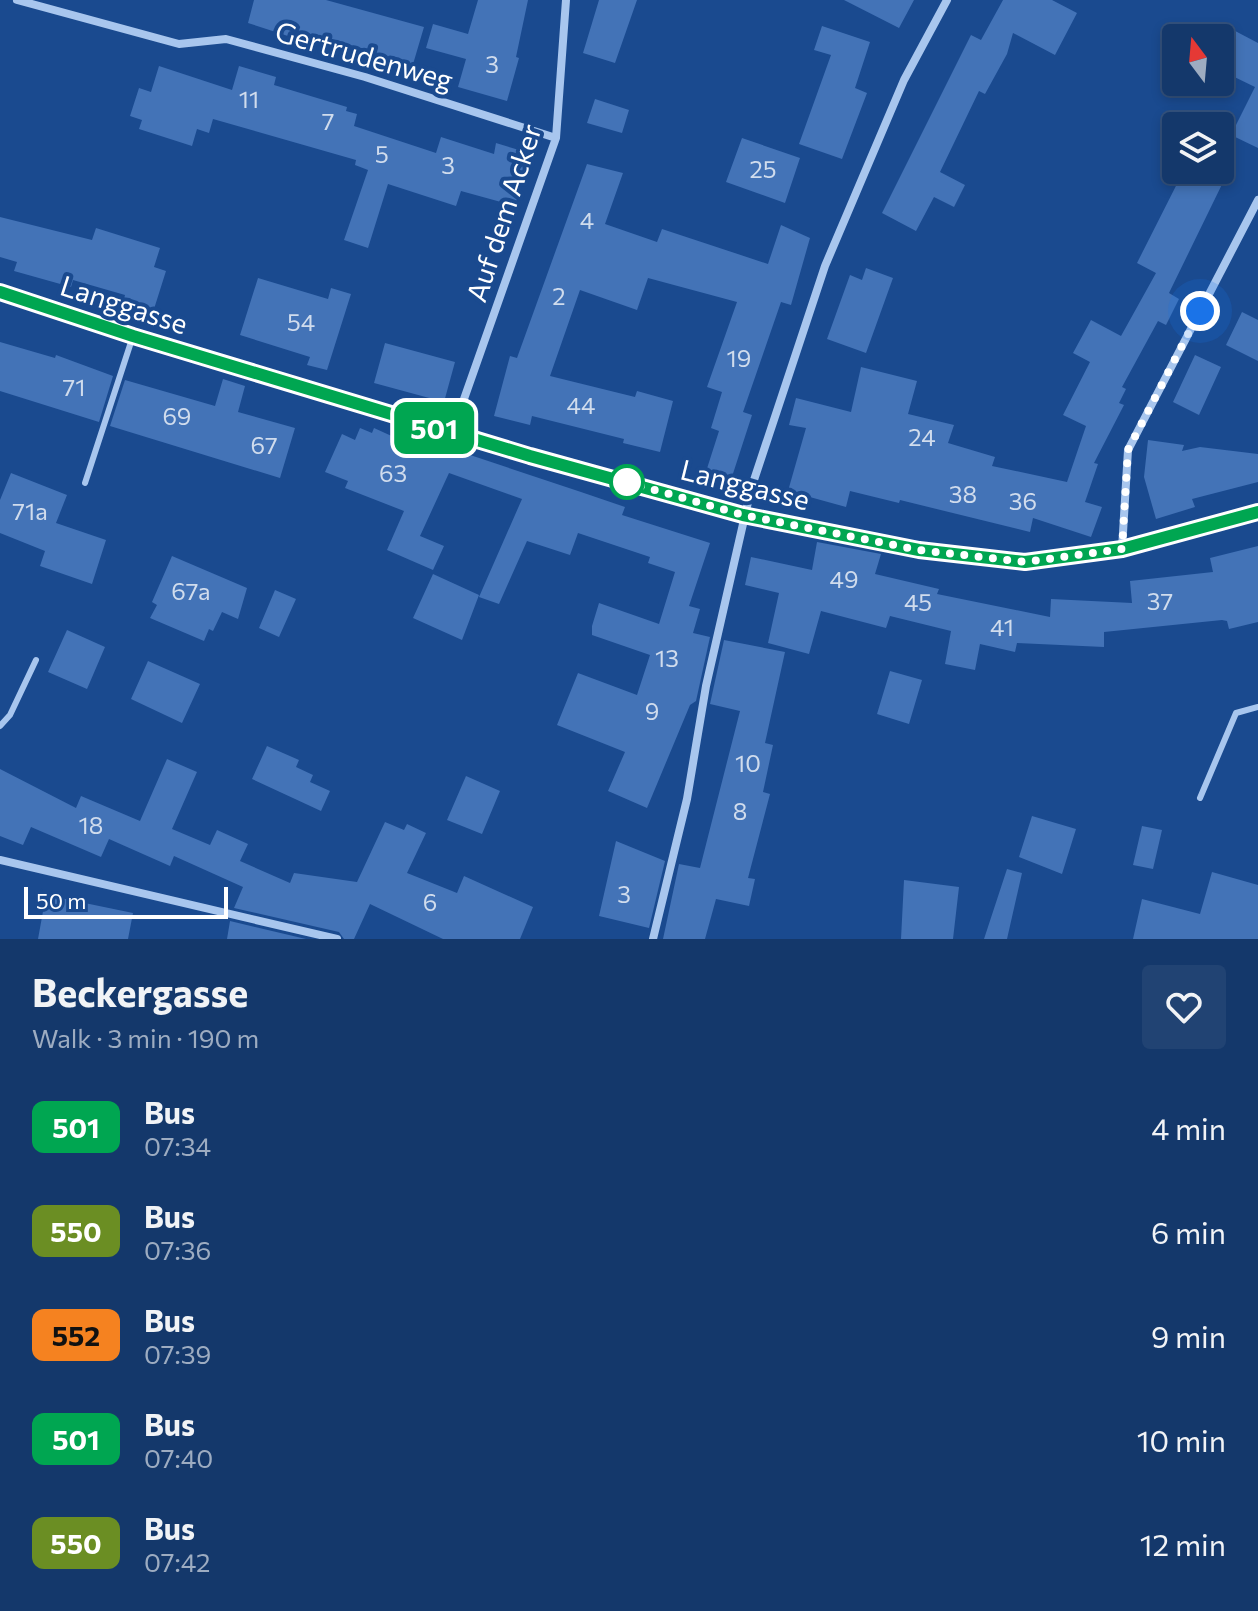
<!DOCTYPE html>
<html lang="en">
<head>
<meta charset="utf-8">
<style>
	body { margin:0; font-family:Commissioner,sans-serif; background:#214373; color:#f1f3f6; height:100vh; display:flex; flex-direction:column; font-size:30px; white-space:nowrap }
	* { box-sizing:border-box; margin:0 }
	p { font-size:26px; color:#9dacc1 }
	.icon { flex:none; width:44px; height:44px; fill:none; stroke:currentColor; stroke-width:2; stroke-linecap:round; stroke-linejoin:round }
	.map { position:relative; height:939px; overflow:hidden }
	.side { display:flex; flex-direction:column; background:#14386b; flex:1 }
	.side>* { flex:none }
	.badge { padding:0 16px; border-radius:12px; font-size:28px; line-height:52px }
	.needle { width:52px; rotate:344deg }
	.fabs { position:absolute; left:1162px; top:24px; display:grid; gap:16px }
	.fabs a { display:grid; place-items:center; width:72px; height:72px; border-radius:8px; background:#14386b; box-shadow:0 4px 12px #0003,0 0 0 2px #33527e; font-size:40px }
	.scale { position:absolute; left:24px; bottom:20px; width:204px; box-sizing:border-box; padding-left:8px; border:4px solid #fff; border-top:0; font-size:22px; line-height:28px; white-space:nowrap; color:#fff; -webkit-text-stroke:6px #1a4a8f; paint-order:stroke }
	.you { position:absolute; width:40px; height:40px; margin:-20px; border:6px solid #fff; border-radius:50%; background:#1a73e8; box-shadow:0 0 0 12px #1a73e833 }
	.map>.badge { position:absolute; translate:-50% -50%; box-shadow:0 0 0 4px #fff }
	.round { display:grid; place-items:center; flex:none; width:84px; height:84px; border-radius:8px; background:#214373 }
	.head { display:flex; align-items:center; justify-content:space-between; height:136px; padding:0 32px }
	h1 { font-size:38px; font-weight:700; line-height:60px }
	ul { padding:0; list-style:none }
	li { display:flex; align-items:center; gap:24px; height:104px; padding:0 32px }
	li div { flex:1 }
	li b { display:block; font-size:30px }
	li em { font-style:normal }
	li .badge { min-width:88px; font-weight:700; text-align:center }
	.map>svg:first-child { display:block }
</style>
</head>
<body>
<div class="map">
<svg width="1258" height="939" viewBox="0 0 1258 939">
	<rect width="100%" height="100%" fill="#1a4a8f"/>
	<path fill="#4373b7" d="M 254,0 L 326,0 L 424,27 L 411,71 L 363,57 L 365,49 L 307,33 L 305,39 L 288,36 L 248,23 Z
		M 478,0 L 528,0 L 516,57 L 519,58 L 507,101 L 458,87 L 466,59 L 426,48 L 433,24 L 468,34 Z
		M 599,0 L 637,0 L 615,63 L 583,53 Z
		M 844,0 L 914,0 L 899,28 Z
		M 1003,0 L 1052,0 L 1077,13 L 1055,55 L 1013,33 L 1007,54 L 985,94 L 979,91 L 940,172 L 965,185 L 954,207 L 934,197 L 916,231 L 882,213 L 971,35 L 981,40 Z
		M 1220,23 L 1258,43 L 1258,148 L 1231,135 L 1255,87 L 1220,70 Z
		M 822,26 L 870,42 L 855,88 L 867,93 L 842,159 L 799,144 L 831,55 L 814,50 Z
		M 159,66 L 232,90 L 239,66 L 276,77 L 274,85 L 347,107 L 346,111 L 357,114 L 354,126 L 436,153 L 441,137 L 494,154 L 496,143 L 529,153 L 515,206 L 461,191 L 456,206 L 388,184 L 368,248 L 344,240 L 368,170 L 355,165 L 356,160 L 213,119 L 209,133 L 197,129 L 192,146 L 139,129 L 142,120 L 130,116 L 139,88 L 151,92 Z
		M 595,99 L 629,110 L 622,133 L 587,123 Z
		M 742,138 L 800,158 L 785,203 L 726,182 Z
		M 587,164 L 623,173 L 605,224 L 657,242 L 662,229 L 768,264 L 781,225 L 810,238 L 791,305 L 781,302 L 743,412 L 752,415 L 728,489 L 703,481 L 719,431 L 711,428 L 722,392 L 707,387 L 737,302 L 648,278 L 637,310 L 580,290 L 550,376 L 635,397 L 637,391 L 673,401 L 660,452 L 623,443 L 624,439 L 532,416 L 530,425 L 494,416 L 510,356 L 517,358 Z
		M 1184,170 L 1229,170 L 1169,293 L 1179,299 L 1166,325 L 1158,321 L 1122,387 L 1126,389 L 1119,403 L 1124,405 L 1094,463 L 1098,464 L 1085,502 L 1102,507 L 1091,537 L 1033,518 L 1030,532 L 900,500 L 899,503 L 850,491 L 846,507 L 788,491 L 806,428 L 789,425 L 796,398 L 851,412 L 861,367 L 917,381 L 908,414 L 954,425 L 948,443 L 995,457 L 992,466 L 1067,482 L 1086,426 L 1063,415 L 1090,362 L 1073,353 L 1091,320 L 1121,336 L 1156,273 L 1137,263 Z
		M 0,217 L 92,240 L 96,228 L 160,248 L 154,267 L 166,271 L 154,309 L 124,299 L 125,295 L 73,280 L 71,287 L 14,271 L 17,262 L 0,257 Z
		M 866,268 L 893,278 L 866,353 L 827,339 L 850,275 L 862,280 Z
		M 258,278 L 328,299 L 331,288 L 351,294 L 327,370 L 307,365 L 310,357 L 240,335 Z
		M 1242,312 L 1258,320 L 1258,361 L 1226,345 Z
		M 0,342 L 55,358 L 56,355 L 113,376 L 99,422 L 0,391 Z
		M 385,343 L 455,362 L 444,402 L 374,383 Z
		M 1195,355 L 1221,367 L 1199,415 L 1173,402 Z
		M 223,379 L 245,386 L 238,412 L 295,428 L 280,478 L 110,426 L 125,380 L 215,406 Z
		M 360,428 L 372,433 L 374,428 L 429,453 L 434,443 L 581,492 L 625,507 L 622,515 L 710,543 L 689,606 L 700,609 L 693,633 L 710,637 L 696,701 L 690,705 L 647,808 L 608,791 L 625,752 L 557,725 L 578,673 L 637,695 L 650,655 L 592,635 L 592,626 L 599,603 L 659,624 L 675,572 L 648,563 L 650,557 L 578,533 L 570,555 L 527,541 L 499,604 L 479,597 L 522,499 L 449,473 L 420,536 L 444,546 L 433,570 L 387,550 L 404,511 L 345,488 L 348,481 L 325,472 L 342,434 L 355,440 Z
		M 1148,440 L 1184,445 L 1182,451 L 1200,447 L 1258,454 L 1258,482 L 1192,499 L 1195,507 L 1156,519 L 1144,477 Z
		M 11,473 L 67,495 L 56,523 L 106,540 L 92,584 L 40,566 L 45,551 L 0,533 L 0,500 Z
		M 817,542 L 881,554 L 875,574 L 939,589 L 937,594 L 1050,617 L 1051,599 L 1132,603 L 1130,581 L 1213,572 L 1210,558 L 1258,546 L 1258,622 L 1229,629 L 1227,621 L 1222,620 L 1104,632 L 1104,647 L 1017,643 L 1015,652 L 980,644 L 975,670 L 945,664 L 951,631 L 890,616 L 886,628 L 821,611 L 809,654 L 768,643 L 779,593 L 745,585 L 751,557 L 812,570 Z
		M 172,556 L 247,588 L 238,619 L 222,612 L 213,631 L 209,629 L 204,641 L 150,618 L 157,605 L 152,602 Z
		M 433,574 L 479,595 L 462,640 L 413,618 Z
		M 275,590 L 296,599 L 279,637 L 259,628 Z
		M 67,630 L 105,647 L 87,689 L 48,672 Z
		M 724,640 L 785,652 L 765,743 L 773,745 L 763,792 L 770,794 L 748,878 L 755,879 L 749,906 L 716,899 L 705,939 L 663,939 L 679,864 L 700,868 L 740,711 L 710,704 Z
		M 148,661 L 200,684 L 182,723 L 131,699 Z
		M 890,671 L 922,680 L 909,724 L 877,714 Z
		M 267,746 L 299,760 L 296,767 L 313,775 L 310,782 L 330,791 L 321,811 L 252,779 Z
		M 167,759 L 197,772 L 172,829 L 210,845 L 217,830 L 248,844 L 240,861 L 290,883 L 294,873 L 357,882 L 385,822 L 404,830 L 407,824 L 426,833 L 407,873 L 457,893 L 464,876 L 533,907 L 520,939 L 443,939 L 370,904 L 354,939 L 344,939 L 339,932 L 234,908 L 243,887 L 174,856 L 170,866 L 109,839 L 101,857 L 31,827 L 23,845 L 0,836 L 0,769 L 76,808 L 81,796 L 140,821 Z
		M 466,776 L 500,791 L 482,834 L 447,820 Z
		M 1032,816 L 1076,829 L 1062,874 L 1019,857 Z
		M 1142,826 L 1162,830 L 1153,869 L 1133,865 Z
		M 616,841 L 665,861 L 649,928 L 599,916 Z
		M 1007,869 L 1022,873 L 1007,939 L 984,939 Z
		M 1212,872 L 1258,885 L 1258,939 L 1133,939 L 1142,899 L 1200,914 Z
		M 904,880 L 959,887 L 953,939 L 901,939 Z
		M 46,895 L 133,913 L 128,939 L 38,939 Z
		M 230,921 L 306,939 L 227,939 Z"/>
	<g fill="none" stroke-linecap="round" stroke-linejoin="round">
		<path stroke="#a8c6ee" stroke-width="6" d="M 85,483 L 132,339
			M 0,726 L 10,715 L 36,660
			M 1200,798 L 1236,713 L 1258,707"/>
		<path stroke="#a8c6ee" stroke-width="8" d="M 17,0 L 179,44 L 226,39 L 365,77 L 556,138
			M 452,433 L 556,138 L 566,0
			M 1122,549 L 1128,450 L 1258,200
			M 0,860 L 337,939
			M 653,939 L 687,799 L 706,686 L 751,489 L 825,266 L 904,80 L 947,0"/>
		<path stroke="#d5e4fa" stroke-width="16" d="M 0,292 L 133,336 L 530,456 L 743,515 L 919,550 L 1025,562 L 1122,549 L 1258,512"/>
	</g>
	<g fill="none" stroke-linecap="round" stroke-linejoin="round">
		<defs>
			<path id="line" d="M 0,292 L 133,336 L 530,456 L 743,515 L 919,550 L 1025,562 L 1122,549 L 1258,512"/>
		</defs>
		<use href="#line" stroke="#fff" stroke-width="18"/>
		<use href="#line" stroke="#00a651" stroke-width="12"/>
		<path stroke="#fff" stroke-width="8" stroke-dasharray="0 14.4" d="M 627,482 L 743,515 L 919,550 L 1025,562 L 1122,549 L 1128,450 L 1200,311"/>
	</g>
	<circle fill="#fff" stroke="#00a651" stroke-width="4" cx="627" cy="482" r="16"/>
	<g text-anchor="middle" stroke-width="8" stroke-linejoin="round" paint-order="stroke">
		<g font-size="24" fill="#d0dced">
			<text x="492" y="73">3</text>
			<text x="249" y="108">11</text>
			<text x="328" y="130">7</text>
			<text x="382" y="163">5</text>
			<text x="448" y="174">3</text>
			<text x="763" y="178">25</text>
			<text x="587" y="229">4</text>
			<text x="559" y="305">2</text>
			<text x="301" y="331">54</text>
			<text x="739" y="367">19</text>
			<text x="74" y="396">71</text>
			<text x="581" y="414">44</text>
			<text x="177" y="425">69</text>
			<text x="922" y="446">24</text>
			<text x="264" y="454">67</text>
			<text x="393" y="482">63</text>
			<text x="963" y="503">38</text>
			<text x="1023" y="510">36</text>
			<text x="30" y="520">71a</text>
			<text x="844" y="588">49</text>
			<text x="191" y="600">67a</text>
			<text x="1160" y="610">37</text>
			<text x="918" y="611">45</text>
			<text x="1002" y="636">41</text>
			<text x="667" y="667">13</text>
			<text x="652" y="720">9</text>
			<text x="748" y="772">10</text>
			<text x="740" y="820">8</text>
			<text x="91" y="834">18</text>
			<text x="624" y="903">3</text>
			<text x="430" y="911">6</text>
		</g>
		<g font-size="28" fill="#fff" stroke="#1a4a8f">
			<text transform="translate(364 56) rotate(16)" y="10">Gertrudenweg</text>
			<text transform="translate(504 213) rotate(-72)" y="10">Auf dem Acker</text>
			<text transform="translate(124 305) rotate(18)" y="10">Langgasse</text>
			<text transform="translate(745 485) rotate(14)" y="10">Langgasse</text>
		</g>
	</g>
</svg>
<div class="fabs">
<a><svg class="needle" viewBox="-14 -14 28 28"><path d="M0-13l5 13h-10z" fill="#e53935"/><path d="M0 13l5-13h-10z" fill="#9dacc1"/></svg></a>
<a><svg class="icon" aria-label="layers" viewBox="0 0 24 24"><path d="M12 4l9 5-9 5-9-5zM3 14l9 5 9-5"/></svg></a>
</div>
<div class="scale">50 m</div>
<div class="you" style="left:1200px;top:311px"></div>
<b class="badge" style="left:434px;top:428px;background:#00a651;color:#fff">501</b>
</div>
<section class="side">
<div class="head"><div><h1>Beckergasse</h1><p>Walk · 3 min · 190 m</p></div><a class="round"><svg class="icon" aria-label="heart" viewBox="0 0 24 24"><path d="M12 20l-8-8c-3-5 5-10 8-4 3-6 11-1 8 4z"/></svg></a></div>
<ul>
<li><span class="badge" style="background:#00a651;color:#fff">501</span><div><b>Bus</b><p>07:34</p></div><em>4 min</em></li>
<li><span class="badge" style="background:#6b8e23;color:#fff">550</span><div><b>Bus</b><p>07:36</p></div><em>6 min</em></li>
<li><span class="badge" style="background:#f58220;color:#111">552</span><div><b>Bus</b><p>07:39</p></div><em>9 min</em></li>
<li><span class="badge" style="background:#00a651;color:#fff">501</span><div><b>Bus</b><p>07:40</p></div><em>10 min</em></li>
<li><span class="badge" style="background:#6b8e23;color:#fff">550</span><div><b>Bus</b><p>07:42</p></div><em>12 min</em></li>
</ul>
</section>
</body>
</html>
